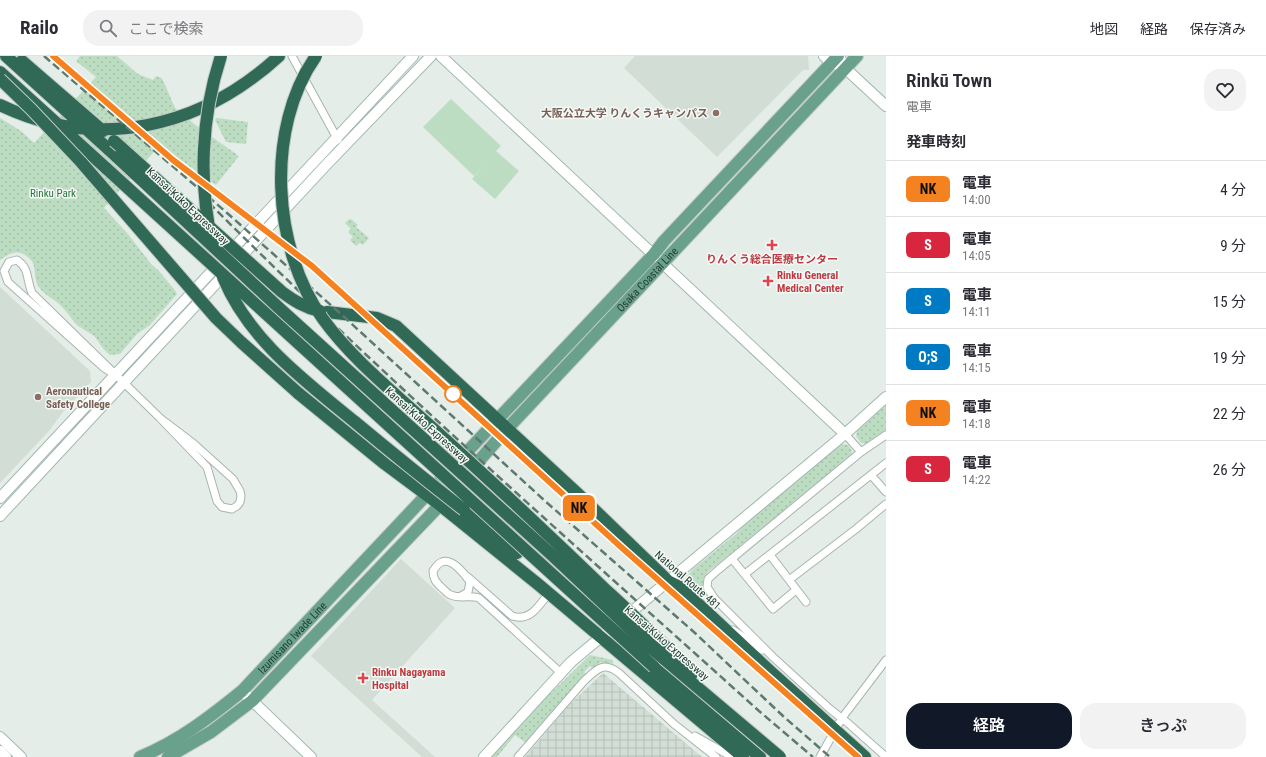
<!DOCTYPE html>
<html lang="ja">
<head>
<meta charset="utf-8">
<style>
	body { margin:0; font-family:"Roboto Condensed","Noto Sans JP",sans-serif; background:#f2f2f3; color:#2b2b33; height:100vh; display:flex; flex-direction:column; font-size:15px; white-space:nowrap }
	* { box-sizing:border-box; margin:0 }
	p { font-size:13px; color:#7c7c81 }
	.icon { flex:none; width:22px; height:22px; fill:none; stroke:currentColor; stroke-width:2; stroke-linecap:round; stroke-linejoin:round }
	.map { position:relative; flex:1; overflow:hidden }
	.sheet { display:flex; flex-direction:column; background:#fff; width:380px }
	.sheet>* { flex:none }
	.badge { padding:0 8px; border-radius:6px; font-size:14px; line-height:26px }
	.map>.badge { position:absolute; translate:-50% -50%; box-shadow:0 0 0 2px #fff }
	h2 { padding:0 20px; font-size:15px; line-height:36px }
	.round { display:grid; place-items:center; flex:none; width:42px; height:42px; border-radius:16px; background:#f2f2f3 }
	.overview { display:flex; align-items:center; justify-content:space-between; height:68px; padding:0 20px }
	h1 { font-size:19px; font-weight:600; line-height:30px }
	.button { display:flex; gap:8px; margin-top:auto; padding:8px 20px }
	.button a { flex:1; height:46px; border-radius:16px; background:#111827; color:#fff; font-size:16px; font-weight:600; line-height:46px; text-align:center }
	.button a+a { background:#f2f2f3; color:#2b2b33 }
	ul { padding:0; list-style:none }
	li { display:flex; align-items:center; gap:12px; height:56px; padding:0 20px; border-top:1px solid #e1e1e2 }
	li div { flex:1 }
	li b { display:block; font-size:15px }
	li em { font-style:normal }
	li .badge { min-width:44px; font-weight:700; text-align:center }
	header { display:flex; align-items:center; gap:24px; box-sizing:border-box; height:56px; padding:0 20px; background:#fff; border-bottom:1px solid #e1e1e2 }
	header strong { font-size:19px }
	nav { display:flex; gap:22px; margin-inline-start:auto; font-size:14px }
	.search { width:280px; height:36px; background:#f2f2f3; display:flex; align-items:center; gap:10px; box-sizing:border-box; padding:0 14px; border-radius:16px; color:#7c7c81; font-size:15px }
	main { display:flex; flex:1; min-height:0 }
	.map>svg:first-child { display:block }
</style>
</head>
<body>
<header>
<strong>Railo</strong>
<div class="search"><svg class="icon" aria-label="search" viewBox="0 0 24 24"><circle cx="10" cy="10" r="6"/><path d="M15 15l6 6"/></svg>ここで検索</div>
<nav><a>地図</a><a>経路</a><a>保存済み</a></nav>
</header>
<main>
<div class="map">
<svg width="886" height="701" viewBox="0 0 886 701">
	<defs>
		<pattern id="industrial-grid" width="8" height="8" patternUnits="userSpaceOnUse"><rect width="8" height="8" fill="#d2ddd6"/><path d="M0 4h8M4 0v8" fill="none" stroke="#b4bfb8"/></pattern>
		<pattern id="grass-dots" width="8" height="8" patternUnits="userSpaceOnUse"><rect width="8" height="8" fill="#bdddc2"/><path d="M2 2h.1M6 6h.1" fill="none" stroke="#a2bfa7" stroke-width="1.8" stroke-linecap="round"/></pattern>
	</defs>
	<rect width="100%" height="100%" fill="#e4ede8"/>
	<path fill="#d2ddd6" d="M 635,0 L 808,0 L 809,14 L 803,14 L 717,101 L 624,12 Z
		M 0,231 L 90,315 L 91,326 L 63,356 L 49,375 L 0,427 Z
		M 401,503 L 455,552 L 372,644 L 435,701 L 422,701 L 311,600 Z"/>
	<path fill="url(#industrial-grid)" d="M 603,617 L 702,701 L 525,701 L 570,648 Z"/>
	<path fill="url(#grass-dots)" d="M 80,0 L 117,0 L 138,18 L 153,24 L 156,20 L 162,22 L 175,52 L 198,71 L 239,100 L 216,129 L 160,89 L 104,152 L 128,178 L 151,208 L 159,215 L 174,233 L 177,238 L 150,269 L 137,278 L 120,298 L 110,299 C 102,293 100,287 94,280 C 89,276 82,273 76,268 C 70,261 65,253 58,247 C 52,242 43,238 39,231 C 31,219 40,208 25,199 C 16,193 7,199 0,204 L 0,62 L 21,75 L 34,87 L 96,21 L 76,5 Z
		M 216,62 L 248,66 L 246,88 L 226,86 L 215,64 Z
		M 349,163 L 350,164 L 351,163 L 358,169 L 356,171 L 369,182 L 363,189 L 360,187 L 356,190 L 350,184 L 353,181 L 348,176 L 351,173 L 345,167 Z
		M 886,349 L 886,374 L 867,388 L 861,387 L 856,380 L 857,375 Z
		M 840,388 L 848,389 L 852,395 L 851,400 L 709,515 C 700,525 702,529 708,540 L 699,541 L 685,527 L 687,520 L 693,513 L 736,478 L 746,467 Z
		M 590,599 L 613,604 L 613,608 L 609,607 L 602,607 L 601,606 L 592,612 L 590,610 L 584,616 L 586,618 L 562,644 L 526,687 L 515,679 L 497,701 L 491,701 L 521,666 Z"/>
	<path fill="#bdddc2" d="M 451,43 L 501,90 L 496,95 L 519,115 L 495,143 L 472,123 L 485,108 L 474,120 L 423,71 Z"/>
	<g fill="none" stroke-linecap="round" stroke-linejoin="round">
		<defs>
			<path id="street" d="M 292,0 L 338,84
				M 115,319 L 103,311 L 8,226 L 4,215 L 9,206 L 17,204 C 30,213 26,223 32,237 L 160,362 L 207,411 L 217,445 L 222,451 L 232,453 L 237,450 L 240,446 L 241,440 L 240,435 L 233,423 L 193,387 L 160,362
				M 845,378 L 861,396
				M 871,419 L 886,436
				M 770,499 L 806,546
				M 732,503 L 773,553 L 796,534
				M 745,518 L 886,407
				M 468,521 L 512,560 C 531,566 539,549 549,537
				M 789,524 L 856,473 L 886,448
				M 461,540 L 468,536 L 470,526 C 465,518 452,502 442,506 C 438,507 435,512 433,515 C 433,523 436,526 441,531 C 444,533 447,538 451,539 C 459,543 470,539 479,542 L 561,617
				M 733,574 L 762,594
				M 695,680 L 732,701
				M 518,701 L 584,625 C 597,613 603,605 619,617 L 674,668 L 716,701
				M 820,701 L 842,662 L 886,604
				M 886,701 L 849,668 L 830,653 L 773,601 L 714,542 L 707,531 L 708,523 L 718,514 L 861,396 L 886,379"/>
			<path id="secondary" d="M 441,0 L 845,378
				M 824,0 L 831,7 L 838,9
				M 839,0 L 845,12 L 886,50
				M 0,442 L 413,0
				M 0,460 L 327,108 L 431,0
				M 242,635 L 311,701
				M 0,681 L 21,701
				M 0,695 L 6,701
				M 484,701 L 571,606 L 845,378 L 886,341"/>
			<g id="primary">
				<path id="s1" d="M 140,701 C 179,685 210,661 242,635 L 497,364 L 654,198 L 664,185 L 838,0"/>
				<path id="s2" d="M 168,701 L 211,676 L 252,645 L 440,449 L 507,373 L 857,0"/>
			</g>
			<path id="highway" d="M 6,0 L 117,101
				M 22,5 L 103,75
				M 0,16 L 107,113
				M 0,49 C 98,96 201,72 279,0
				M 327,256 L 377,262 L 396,270 L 578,438 L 660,517 L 668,525 L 680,531 L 772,617 L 865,701
				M 298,337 L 385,408 L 440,449 L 539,529 L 743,701
				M 464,454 L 517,497
				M 654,611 L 760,701"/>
		</defs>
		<use href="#street" stroke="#a7b5ae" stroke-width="9"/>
		<use href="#secondary" stroke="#a2b8ae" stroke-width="12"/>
		<use href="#primary" stroke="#c2c9c6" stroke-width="14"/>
		<use href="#highway" stroke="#c2c9c6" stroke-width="14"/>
		<use href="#street" stroke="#fff" stroke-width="7"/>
		<use href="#secondary" stroke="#fff" stroke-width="10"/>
		<use href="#primary" stroke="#6aa18c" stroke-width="12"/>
		<use href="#highway" stroke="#306956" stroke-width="12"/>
		<path stroke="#5e796e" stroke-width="2.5" stroke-dasharray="8 4" stroke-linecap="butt" d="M 44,0 L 226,156 L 342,259 L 545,445 L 695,577 L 783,660 L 830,701
			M 173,104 L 302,202 L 621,491 L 858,701
			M 209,147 C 385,323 574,488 759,655 L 813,701"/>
		<defs>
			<path id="highway-bridge" d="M 316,0 C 265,72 272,193 323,263 C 352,303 391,334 427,367 C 488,422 548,478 607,535 C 625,551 642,568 659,584 C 670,595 682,606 692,618
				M 0,23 L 31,53 L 81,106 L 216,262 L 241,286 L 298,337
				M 114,85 L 282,236 C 294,245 305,252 320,255
				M 117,101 L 278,251 L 553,500 L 645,587 L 780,701
				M 107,113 L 654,611
				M 213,190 C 198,128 201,61 221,0
				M 223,221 C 248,283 304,324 355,366 C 391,396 427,425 464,454"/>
		</defs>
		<use href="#highway-bridge" stroke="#c2c9c6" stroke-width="14" stroke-linecap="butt"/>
		<use href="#highway-bridge" stroke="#306956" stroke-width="12"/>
	</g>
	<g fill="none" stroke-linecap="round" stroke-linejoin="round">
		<defs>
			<path id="line" d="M 53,0 L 173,104 L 312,210 L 621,491 L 858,701"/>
		</defs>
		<use href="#line" stroke="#fff" stroke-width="9"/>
		<use href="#line" stroke="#f58220" stroke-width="6"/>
	</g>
	<g fill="#8d6e63" stroke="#f4f9f6" stroke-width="1.5">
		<circle cx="716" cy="57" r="4"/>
		<circle cx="38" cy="341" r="4"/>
	</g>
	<g fill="#e0444e" stroke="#f4f9f6" stroke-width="1.5">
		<path d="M770 183h4v4h4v4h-4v4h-4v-4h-4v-4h4z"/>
		<path d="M766 219h4v4h4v4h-4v4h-4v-4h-4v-4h4z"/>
		<path d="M361 616h4v4h4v4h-4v4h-4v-4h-4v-4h4z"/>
	</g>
	<circle fill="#fff" stroke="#f58220" stroke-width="2" cx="453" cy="338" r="8"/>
	<g text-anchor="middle" stroke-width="3" stroke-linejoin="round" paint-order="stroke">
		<g font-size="11" font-weight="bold" fill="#785e54" stroke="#f4f9f6" text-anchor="end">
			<text x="708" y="61">大阪公立大学 りんくうキャンパス</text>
			<text x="46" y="339" text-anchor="start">Aeronautical<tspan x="46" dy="13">Safety College</tspan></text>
		</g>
		<g font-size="11" fill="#2f7441" stroke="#f4f9f6">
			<text x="53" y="141">Rinku Park</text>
		</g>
		<g font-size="11" fill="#243e33" stroke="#f4f9f6">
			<text transform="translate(188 150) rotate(43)" y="4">Kansai-Kuko Expressway</text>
			<text dy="4" stroke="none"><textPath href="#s2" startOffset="679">Osaka Coastal Line</textPath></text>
			<text transform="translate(427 369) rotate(42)" y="4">Kansai-Kuko Expressway</text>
			<text transform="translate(688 524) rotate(41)" y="4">National Route 481</text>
			<text dy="4" stroke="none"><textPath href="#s1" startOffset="195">Izumisano Iwade Line</textPath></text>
			<text transform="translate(667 587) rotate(41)" y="4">Kansai-Kuko Expressway</text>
		</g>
		<g font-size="11" font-weight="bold" fill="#be3a42" stroke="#f4f9f6" text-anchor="start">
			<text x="772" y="207" text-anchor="middle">りんくう総合医療センター</text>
			<text x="777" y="223">Rinku General<tspan x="777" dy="13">Medical Center</tspan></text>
			<text x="372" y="620">Rinku Nagayama<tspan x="372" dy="13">Hospital</tspan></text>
		</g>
	</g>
</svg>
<b class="badge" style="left:579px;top:452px;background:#f58220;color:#111">NK</b>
</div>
<section class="sheet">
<div class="overview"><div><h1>Rinkū Town</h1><p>電車</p></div><a class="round"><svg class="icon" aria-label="heart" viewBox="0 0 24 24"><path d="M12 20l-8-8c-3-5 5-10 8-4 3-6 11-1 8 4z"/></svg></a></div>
<h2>発車時刻</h2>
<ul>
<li><span class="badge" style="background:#f58220;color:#111">NK</span><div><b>電車</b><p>14:00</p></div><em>4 分</em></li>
<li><span class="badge" style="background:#d7263d;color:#fff">S</span><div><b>電車</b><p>14:05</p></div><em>9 分</em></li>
<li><span class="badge" style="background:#007ac2;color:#fff">S</span><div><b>電車</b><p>14:11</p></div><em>15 分</em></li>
<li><span class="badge" style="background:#007ac2;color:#fff">O;S</span><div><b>電車</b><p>14:15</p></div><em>19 分</em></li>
<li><span class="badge" style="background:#f58220;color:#111">NK</span><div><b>電車</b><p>14:18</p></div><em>22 分</em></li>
<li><span class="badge" style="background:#d7263d;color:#fff">S</span><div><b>電車</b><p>14:22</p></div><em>26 分</em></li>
</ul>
<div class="button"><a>経路</a><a>きっぷ</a></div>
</section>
</main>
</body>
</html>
